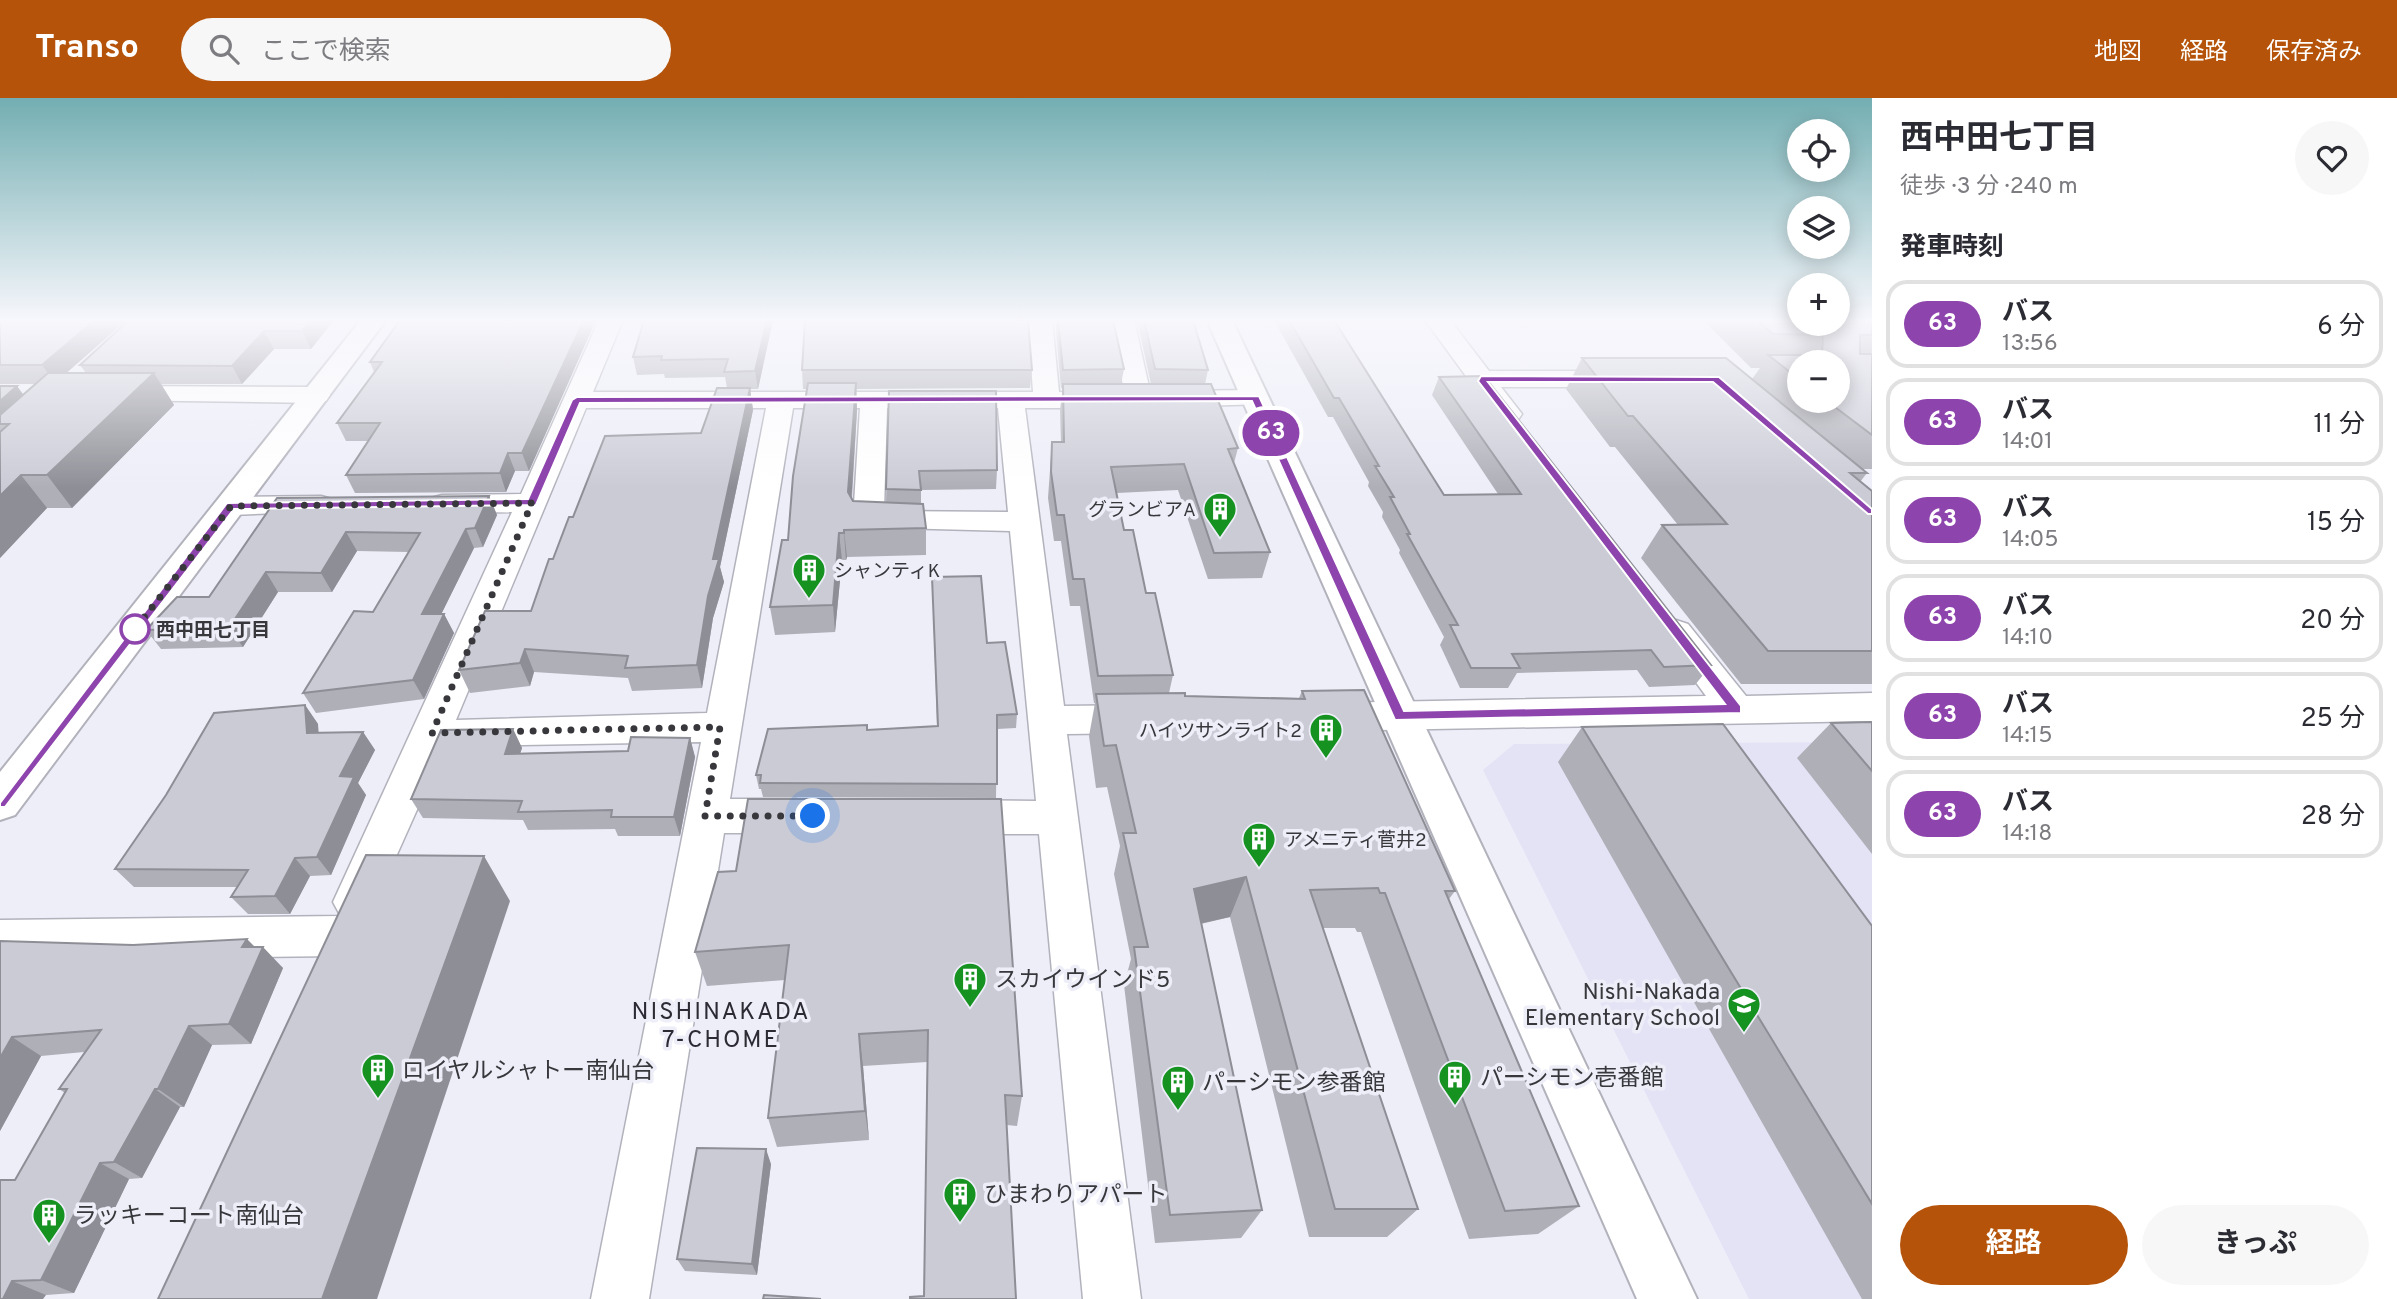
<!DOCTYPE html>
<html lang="ja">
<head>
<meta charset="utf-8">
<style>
	body { margin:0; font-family:Overpass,"Noto Sans JP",sans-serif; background:#f7f7f7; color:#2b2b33; height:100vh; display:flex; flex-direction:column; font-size:26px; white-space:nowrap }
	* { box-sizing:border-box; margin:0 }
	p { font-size:23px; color:#7c7c81 }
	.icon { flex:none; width:38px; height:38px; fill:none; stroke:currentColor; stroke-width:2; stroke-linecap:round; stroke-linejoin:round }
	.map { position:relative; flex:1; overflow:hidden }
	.drawer { display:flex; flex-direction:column; background:#fff; width:525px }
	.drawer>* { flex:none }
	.badge { padding:0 14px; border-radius:23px; font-size:24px; line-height:46px }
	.controls { position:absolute; left:1787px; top:21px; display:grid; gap:14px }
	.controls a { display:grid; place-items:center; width:63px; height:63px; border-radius:50%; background:#fff; box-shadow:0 4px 18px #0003; font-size:35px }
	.you { position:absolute; width:35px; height:35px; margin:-18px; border:5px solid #fff; border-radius:50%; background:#1a73e8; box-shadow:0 0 0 10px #1a73e833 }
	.map>.badge { position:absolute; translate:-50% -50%; box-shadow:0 0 0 4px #fff }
	h2 { padding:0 28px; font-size:26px; line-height:63px }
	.round { display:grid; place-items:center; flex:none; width:74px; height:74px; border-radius:37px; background:#f7f7f7 }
	.head { display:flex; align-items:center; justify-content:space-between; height:119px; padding:0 28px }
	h1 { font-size:33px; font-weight:700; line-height:52px }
	.cta { display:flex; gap:14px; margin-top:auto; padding:14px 28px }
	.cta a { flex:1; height:80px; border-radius:42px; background:#b45309; color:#fff; font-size:28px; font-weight:700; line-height:80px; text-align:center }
	.cta a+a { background:#f7f7f7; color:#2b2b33 }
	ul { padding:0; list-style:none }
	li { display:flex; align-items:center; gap:21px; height:88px; margin:0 14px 10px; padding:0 14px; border:4px solid #e1e1e2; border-radius:21px }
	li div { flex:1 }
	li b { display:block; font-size:26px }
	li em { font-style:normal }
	li .badge { min-width:77px; font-weight:700; text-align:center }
	header { display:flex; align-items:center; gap:42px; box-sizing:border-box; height:98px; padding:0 35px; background:#b45309; color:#fff }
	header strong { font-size:33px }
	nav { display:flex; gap:38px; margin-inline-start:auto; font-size:24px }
	.search { width:490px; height:63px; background:#f7f7f7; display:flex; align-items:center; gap:18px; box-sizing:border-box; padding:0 24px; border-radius:38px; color:#7c7c81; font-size:26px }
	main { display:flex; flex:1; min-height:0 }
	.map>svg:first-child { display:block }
</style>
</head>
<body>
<header>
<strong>Transo</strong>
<div class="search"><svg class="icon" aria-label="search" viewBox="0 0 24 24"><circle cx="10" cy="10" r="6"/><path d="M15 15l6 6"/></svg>ここで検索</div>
<nav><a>地図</a><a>経路</a><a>保存済み</a></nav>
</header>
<main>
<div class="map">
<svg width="1872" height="1201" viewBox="0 0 1872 1201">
	<rect width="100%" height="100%" fill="#eeeef9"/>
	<path fill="#e4e3f6" d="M 1872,644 L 1872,1201 L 1749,1201 L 1483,672 L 1514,646 Z"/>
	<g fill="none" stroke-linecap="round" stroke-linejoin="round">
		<defs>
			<path id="minor" d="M 599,222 L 623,222 L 593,294 L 1033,294 L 1028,222 L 1052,222 L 1059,294 L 1120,296 L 1124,302 L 1120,308 L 1111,310 L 1025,310 L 1064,608 L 1143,607 L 1156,611 L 1162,621 L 1156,631 L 1143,635 L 1067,636 L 1141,1201 L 1083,1201 L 1039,736 L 952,736 L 938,731 L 932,719 L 938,707 L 952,702 L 1036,703 L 1010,433 L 857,429 L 853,422 L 860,310 L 793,310 L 730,701 L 796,701 L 810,706 L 816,718 L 810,730 L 796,735 L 724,735 L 649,1201 L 591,1201 L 701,644 L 464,648 L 449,640 L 370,817 L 355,823 L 340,817 L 333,804 L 512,414 L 442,415 L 431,412 L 427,406 L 431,400 L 442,397 L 521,396 ZM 586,310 L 766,310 L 707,615 L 456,622 ZM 887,310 L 998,310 L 1008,414 L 884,413 Z
				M 1110,222 L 1134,222 L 1152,302 L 1148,308 L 1130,308 L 1126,302 Z
				M 1425,222 L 1450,222 L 1489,273 L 1620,273 L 1629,276 L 1633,281 L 1629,286 L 1620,289 L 1501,289 L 1522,316 L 1518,322 L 1498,322 Z
				M 118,288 L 317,289 L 326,291 L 330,297 L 326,303 L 317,305 L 109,302 L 105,296 L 109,290 Z
				M 1255,292 L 1264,294 L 1268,300 L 1264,306 L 1169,309 L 1160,307 L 1156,301 L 1160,295 L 1169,293 Z
				M 321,398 L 332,401 L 336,407 L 332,413 L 231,417 L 220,414 L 216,408 L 220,402 L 231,399 Z
				M 1676,522 L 1688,526 L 1746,598 L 1872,595 L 1872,623 L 1327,633 L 1314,629 L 1308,619 L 1314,609 L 1327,605 L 1706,598 L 1659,534 L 1664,526 Z
				M 339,818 L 355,824 L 361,838 L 355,852 L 339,858 L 0,862 L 0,822 Z"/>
			<path id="tertiary" d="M 361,222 L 386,222 L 15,717 L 0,722 L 0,674 Z
				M 1207,222 L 1232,222 L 1697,1201 L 1637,1201 Z"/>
		</defs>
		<use href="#minor" stroke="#b2b2bc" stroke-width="3"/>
		<use href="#tertiary" stroke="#b2b2bc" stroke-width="4"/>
		<use href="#minor" fill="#fff" fill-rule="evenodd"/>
		<use href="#tertiary" fill="#fff" fill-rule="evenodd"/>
	</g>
	<path fill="#afafb8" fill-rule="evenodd" d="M 0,222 L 67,275 L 86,275 L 80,267 L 129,222 L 334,222 L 311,251 L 274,251 L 242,286 L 161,286 L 174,307 L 72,410 L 47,410 L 0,460 L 0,288 L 24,296 L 36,286 L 0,286 Z
		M 400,222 L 596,222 L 529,373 L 515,373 L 506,394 L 355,395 L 346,377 L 368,343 L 346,343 L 337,325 L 374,274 L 370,264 Z
		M 773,222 L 758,291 L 750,291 L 753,312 L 720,469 L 724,484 L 713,520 L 702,590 L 632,593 L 628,580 L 534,574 L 530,588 L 470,595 L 459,572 L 531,513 L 553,461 L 573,419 L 701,335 L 727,290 L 725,279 L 665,280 L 664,276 L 637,277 L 633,259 Z
		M 1055,222 L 1113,222 L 1124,271 L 1121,286 L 1151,286 L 1137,222 L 1193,222 L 1208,272 L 1205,286 L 1238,350 L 1234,365 L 1270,454 L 1262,480 L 1208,481 L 1178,392 L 1117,395 L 1124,432 L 1173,577 L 1169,595 L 1185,598 L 1299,600 L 1302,593 L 1455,793 L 1449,801 L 1579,1108 L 1538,1136 L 1469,1141 L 1361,834 L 1357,834 L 1355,830 L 1323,830 L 1418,1111 L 1387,1139 L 1309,1139 L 1230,819 L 1201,826 L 1262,1112 L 1241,1140 L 1155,1145 L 1124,887 L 1131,861 L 1114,776 L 1120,748 L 1107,689 L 1096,690 L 1089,638 L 1095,605 L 1094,605 L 1080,508 L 1070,508 L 1061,443 L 1054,443 L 1048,400 L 1052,344 L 1061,344 L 1060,311 L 1063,290 L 1061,290 Z
		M 1274,222 L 1334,222 L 1444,397 L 1498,396 L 1432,297 L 1439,279 L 1711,567 L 1695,587 L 1649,589 L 1637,572 L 1517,575 L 1508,590 L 1460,590 L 1440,547 L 1444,539 L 1399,455 L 1400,452 L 1382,419 L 1383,414 L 1368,388 L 1369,384 L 1333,319 L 1328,319 Z
		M 1627,222 L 1872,222 L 1872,371 L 1863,371 L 1867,375 L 1860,384 L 1872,393 L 1872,586 L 1741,586 L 1641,460 L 1662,427 L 1678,427 L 1615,349 L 1610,349 L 1566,291 L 1582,260 L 1752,281 L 1760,270 L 1751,270 L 1704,223 L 1628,223 ZM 1799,281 L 1838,303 L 1799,303 Z
		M 802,272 L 1032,272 L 1030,290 L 856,291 L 857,312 L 852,401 L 853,403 L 886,404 L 889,293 L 997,372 L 996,391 L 921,392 L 921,406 L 926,430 L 926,457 L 847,459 L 846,462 L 842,462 L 835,534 L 775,537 L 770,509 L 788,442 L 807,291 L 803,291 Z
		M 489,398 L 497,417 L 483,449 L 474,450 L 441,516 L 444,516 L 454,535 L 424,601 L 316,615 L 303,595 L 373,514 L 409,454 L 357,453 L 332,494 L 278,494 L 243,549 L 161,551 L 146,532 L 209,499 L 277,400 Z
		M 932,479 L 987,545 L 1017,616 L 1016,630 L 997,631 L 996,700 L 763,699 L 761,691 L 759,691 L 756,677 L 867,627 L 867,632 L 937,628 Z
		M 305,607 L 318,626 L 318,635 L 363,634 L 375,652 L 358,685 L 366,697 L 331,777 L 310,778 L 290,816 L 248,816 L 231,799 L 238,789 L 134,789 L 115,771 Z
		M 1872,624 L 1872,756 L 1797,660 L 1831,625 Z
		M 1582,629 L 1872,828 L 1872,1201 L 1862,1201 L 1558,664 Z
		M 513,631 L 522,650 L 520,655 L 628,653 L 690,640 L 695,659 L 680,738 L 618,738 L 615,731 L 528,732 L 523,722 L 423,720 L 411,701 Z
		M 718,774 L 1022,998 L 1017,1028 L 1007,1027 L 924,1198 L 927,964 L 863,968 L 869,1042 L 777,1049 L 768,1020 L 785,882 L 707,888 L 695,854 Z
		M 0,843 L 133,847 L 255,849 L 283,870 L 251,946 L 212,947 L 184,1009 L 180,1009 L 142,1080 L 129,1081 L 74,1195 L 46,1197 L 0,1201 L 15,1082 L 65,995 L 59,991 L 84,954 L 41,958 L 0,1033 Z
		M 771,1066 L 757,1177 L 685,1173 L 677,1161 Z"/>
	<path fill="#8e8e96" d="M 95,222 L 127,222 L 55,285 L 42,267 Z
		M 311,222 L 334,222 L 311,251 L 302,233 Z
		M 584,222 L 596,222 L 529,373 L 522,355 Z
		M 767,222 L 773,222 L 758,291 L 755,273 Z
		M 264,233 L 274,251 L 242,286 L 232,268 Z
		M 154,275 L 174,307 L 72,410 L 47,377 Z
		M 856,285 L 857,312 L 850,422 L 848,394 Z
		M 17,288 L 31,307 L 0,326 L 0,303 Z
		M 750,290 L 753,312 L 720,469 L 724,484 L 713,520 L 702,590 L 697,567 L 713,461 Z
		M 508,355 L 515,373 L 506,394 L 500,375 Z
		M 21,377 L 47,410 L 0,460 L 0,398 Z
		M 489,398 L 497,417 L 483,449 L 475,430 Z
		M 466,431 L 474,450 L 432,535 L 422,516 Z
		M 844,432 L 847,459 L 846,462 L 844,435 Z
		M 346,434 L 357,453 L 332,494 L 321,475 Z
		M 839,435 L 842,462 L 835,534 L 833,507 Z
		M 266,474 L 278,494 L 243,549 L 229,530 Z
		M 444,516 L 454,535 L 424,601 L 413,582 Z
		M 525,551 L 534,574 L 530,588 L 520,565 Z
		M 305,607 L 318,626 L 320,653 L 307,635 Z
		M 513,631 L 522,650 L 514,675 L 505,656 Z
		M 363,634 L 375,652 L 358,685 L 366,697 L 331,777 L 317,759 L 340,678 Z
		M 690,640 L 695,659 L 680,738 L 674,719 Z
		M 484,758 L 510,803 L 377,1201 L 322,1201 Z
		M 295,760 L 310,778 L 290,816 L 275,798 Z
		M 1246,779 L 1230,819 L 1180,830 L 1194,791 Z
		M 247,841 L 261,855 L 263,849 L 283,870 L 251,946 L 229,926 L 242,849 Z
		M 189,928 L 212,947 L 184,1009 L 158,991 Z
		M 859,936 L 863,968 L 869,1042 L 865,1013 Z
		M 12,939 L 41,958 L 0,1033 L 0,960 Z
		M 155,991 L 180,1009 L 142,1080 L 114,1064 Z
		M 766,1051 L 771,1066 L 757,1177 L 752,1166 Z
		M 100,1065 L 129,1081 L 74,1195 L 41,1182 Z
		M 12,1183 L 46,1197 L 43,1201 L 3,1201 Z"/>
	<path fill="#cbcbd6" stroke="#8e8e96" stroke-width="2" d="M 0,222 L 95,222 L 42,267 L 0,267 Z
		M 129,222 L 311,222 L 302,233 L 264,233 L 232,268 L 80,267 Z
		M 400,222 L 584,222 L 522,355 L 508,355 L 500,375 L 346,377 L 380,325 L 337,325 L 382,264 L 370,264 Z
		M 644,222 L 767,222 L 755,273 L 724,274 L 728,261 L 661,262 L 662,258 L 633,259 Z
		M 805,222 L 1028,222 L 1032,272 L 802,272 Z
		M 1058,222 L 1113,222 L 1124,271 L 1063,272 Z
		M 1144,222 L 1193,222 L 1208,272 L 1155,271 Z
		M 1289,222 L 1334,222 L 1444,397 L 1521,396 L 1439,279 L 1484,278 L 1711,567 L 1664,569 L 1651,552 L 1512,556 L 1520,570 L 1471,570 L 1450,527 L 1458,527 L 1407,436 L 1410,436 L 1390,399 L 1394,399 L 1375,368 L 1379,368 L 1339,300 L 1334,300 Z
		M 1757,222 L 1799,222 L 1799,226 L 1838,226 L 1838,222 L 1872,222 L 1872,237 L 1860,237 L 1860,256 L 1872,256 L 1872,337 L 1827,303 L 1838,303 L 1838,264 L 1799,264 L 1799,281 L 1768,257 L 1822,257 L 1823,237 L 1773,236 Z
		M 1582,260 L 1726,260 L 1867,375 L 1850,375 L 1872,393 L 1872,553 L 1768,553 L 1662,427 L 1727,426 L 1633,318 L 1628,318 Z
		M 48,275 L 154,275 L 47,377 L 21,377 L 0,398 L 0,334 L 9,326 L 0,326 L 0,317 Z
		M 808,285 L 856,285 L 848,394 L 853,403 L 923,406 L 926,430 L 844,432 L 844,435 L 839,435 L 833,507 L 770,509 L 782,442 L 788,442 L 793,378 Z
		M 1063,286 L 1211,286 L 1238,350 L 1228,351 L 1270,454 L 1214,455 L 1184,366 L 1111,369 L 1124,432 L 1133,432 L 1146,495 L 1155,495 L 1173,577 L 1098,578 L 1084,481 L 1073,481 L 1064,417 L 1057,417 L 1051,374 L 1052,344 L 1064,344 Z
		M 0,288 L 17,288 L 0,303 Z
		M 717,290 L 750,290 L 713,461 L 719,461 L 708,498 L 697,567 L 625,570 L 628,558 L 525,551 L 520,565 L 459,572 L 485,513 L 531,513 L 549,461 L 553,461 L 569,419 L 573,419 L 605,338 L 701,335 Z
		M 889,293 L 996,293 L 997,372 L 919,373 L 921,392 L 886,391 Z
		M 489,398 L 475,430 L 466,431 L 422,516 L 444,516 L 413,582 L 303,595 L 354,513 L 373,514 L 420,435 L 346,434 L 321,475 L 266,474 L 229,530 L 146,532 L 177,499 L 209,499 L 277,400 Z
		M 981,478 L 987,545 L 1005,544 L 1017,616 L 997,617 L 997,686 L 760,685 L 761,677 L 756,677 L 768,631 L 867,627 L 867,632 L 938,628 L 932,479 Z
		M 1364,592 L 1455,793 L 1445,793 L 1579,1108 L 1505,1113 L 1385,795 L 1380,795 L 1378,790 L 1310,792 L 1418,1111 L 1335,1111 L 1246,779 L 1194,791 L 1262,1112 L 1170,1117 L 1134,849 L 1148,849 L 1123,735 L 1136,735 L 1116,647 L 1104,648 L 1096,596 L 1185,595 L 1185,598 L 1305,601 L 1302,593 Z
		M 305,607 L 307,635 L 363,634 L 340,678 L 354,679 L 317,759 L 295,760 L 275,798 L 231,799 L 248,772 L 115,771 L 166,697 L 214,615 Z
		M 1872,624 L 1872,673 L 1831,625 Z
		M 1723,626 L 1872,828 L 1872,1106 L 1582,629 Z
		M 513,631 L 505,656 L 628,653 L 631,639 L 690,640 L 674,719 L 611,719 L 612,712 L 518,714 L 522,703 L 411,701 L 441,632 Z
		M 748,701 L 1001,701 L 1022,998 L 1005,997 L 1016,1201 L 910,1201 L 910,1199 L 924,1198 L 928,932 L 859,936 L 865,1013 L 768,1020 L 789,847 L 695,854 L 718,774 L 736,773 Z
		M 366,757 L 484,758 L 322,1201 L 158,1201 Z
		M 247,841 L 242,849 L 263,849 L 229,926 L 189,928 L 158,991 L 155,991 L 114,1064 L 100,1065 L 41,1182 L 12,1183 L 3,1201 L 0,1201 L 0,1082 L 15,1082 L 67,991 L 59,991 L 101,932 L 12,939 L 0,960 L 0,843 L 133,847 Z
		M 697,1050 L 766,1051 L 752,1166 L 677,1161 Z
		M 764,1197 L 821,1201 L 763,1201 Z"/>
	<linearGradient id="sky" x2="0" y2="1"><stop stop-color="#73aeb2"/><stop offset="0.57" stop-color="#f7f7fc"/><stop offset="1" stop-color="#f7f7fc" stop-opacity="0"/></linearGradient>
	<rect width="1872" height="390" fill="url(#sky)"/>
	<path fill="#8e44ad" stroke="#fff" stroke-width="2" d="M 1481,278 L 1719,279 L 1872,411 L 1872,416 L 1868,416 L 1713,284 L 1488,284 L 1741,608 L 1741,615 L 1395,622 L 1252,303 L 580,305 L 536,407 L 234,411 L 5,709 L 0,709 L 0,705 L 227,405 L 528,401 L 572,302 L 577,299 L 1259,298 L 1404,613 L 1725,606 L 1478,283 Z"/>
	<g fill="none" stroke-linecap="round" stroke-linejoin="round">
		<path stroke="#37373c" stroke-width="7" stroke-dasharray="0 12.6" d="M 135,531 L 132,535 L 231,408 L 532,405 L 432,635 L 720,629 L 705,718 L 813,718"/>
	</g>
	<defs>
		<symbol id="building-pin" viewBox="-11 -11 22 30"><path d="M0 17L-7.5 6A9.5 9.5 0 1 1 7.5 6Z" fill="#169221" stroke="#eeeef9"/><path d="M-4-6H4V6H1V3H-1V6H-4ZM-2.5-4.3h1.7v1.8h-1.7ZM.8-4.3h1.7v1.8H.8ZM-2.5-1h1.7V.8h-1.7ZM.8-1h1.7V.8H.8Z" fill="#fff"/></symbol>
		<symbol id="school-pin" viewBox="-11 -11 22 30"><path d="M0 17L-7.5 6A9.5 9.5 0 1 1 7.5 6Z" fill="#169221" stroke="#eeeef9"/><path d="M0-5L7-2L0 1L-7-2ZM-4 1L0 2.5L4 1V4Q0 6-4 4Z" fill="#fff"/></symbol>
	</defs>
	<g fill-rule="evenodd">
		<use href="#building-pin" x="1201" y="392" width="38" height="52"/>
		<use href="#building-pin" x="790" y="453" width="38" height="52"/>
		<use href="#building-pin" x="1307" y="613" width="38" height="52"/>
		<use href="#building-pin" x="1240" y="722" width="38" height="52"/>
		<use href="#building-pin" x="951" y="862" width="38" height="52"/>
		<use href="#school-pin" x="1725" y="887" width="38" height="52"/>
		<use href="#building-pin" x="359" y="953" width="38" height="52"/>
		<use href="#building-pin" x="1436" y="960" width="38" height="52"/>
		<use href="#building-pin" x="1159" y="965" width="38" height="52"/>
		<use href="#building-pin" x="941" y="1077" width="38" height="52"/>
		<use href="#building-pin" x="30" y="1098" width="38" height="52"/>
	</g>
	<circle fill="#fff" stroke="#8e44ad" stroke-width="3.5" cx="135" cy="531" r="14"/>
	<g text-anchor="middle" stroke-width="7" stroke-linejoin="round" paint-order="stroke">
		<g font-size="19" fill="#37373c" stroke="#eeeef9" text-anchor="end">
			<text x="1196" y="418">グランビアA</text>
			<text x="834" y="479" text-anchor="start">シャンティK</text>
			<text x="1302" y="639">ハイツサンライト2</text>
			<text x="1284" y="748" text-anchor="start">アメニティ菅井2</text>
		</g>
		<g font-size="19" font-weight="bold" fill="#37373c" stroke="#eeeef9" text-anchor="start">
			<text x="156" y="538">西中田七丁目</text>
		</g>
		<g font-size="23" fill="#37373c" stroke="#eeeef9" text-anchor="start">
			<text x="995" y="889">スカイウインド5</text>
			<text x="1720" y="901" text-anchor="end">Nishi-Nakada<tspan x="1720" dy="26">Elementary School</tspan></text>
			<text x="402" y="980">ロイヤルシャトー南仙台</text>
			<text x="1480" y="987">パーシモン壱番館</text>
			<text x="1202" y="992">パーシモン参番館</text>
			<text x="984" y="1104">ひまわりアパート</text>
			<text x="74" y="1125">ラッキーコート南仙台</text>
		</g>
		<g font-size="24" letter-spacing="2" fill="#2c2b34" stroke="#eeeef9">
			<text x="721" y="921">NISHINAKADA<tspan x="721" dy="28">7-CHOME</tspan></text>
		</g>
	</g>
</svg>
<div class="controls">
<a><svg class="icon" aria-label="locate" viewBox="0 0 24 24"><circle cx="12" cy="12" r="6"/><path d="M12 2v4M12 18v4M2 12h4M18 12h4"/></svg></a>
<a><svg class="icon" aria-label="layers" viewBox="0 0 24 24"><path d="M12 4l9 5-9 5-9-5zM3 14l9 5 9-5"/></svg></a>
<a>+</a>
<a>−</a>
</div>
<div class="you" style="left:813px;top:718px"></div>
<b class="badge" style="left:1271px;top:335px;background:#8e44ad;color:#fff">63</b>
</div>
<section class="drawer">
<div class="head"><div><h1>西中田七丁目</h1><p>徒歩 · 3 分 · 240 m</p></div><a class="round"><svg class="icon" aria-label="heart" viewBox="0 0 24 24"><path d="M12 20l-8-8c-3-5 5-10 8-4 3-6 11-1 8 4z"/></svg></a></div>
<h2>発車時刻</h2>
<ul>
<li><span class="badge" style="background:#8e44ad;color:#fff">63</span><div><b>バス</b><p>13:56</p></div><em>6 分</em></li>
<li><span class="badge" style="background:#8e44ad;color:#fff">63</span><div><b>バス</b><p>14:01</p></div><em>11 分</em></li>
<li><span class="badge" style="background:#8e44ad;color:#fff">63</span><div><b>バス</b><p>14:05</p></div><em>15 分</em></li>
<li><span class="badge" style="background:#8e44ad;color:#fff">63</span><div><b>バス</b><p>14:10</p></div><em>20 分</em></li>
<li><span class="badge" style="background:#8e44ad;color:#fff">63</span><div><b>バス</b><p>14:15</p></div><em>25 分</em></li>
<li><span class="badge" style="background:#8e44ad;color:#fff">63</span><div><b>バス</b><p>14:18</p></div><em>28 分</em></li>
</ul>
<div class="cta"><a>経路</a><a>きっぷ</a></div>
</section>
</main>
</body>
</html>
